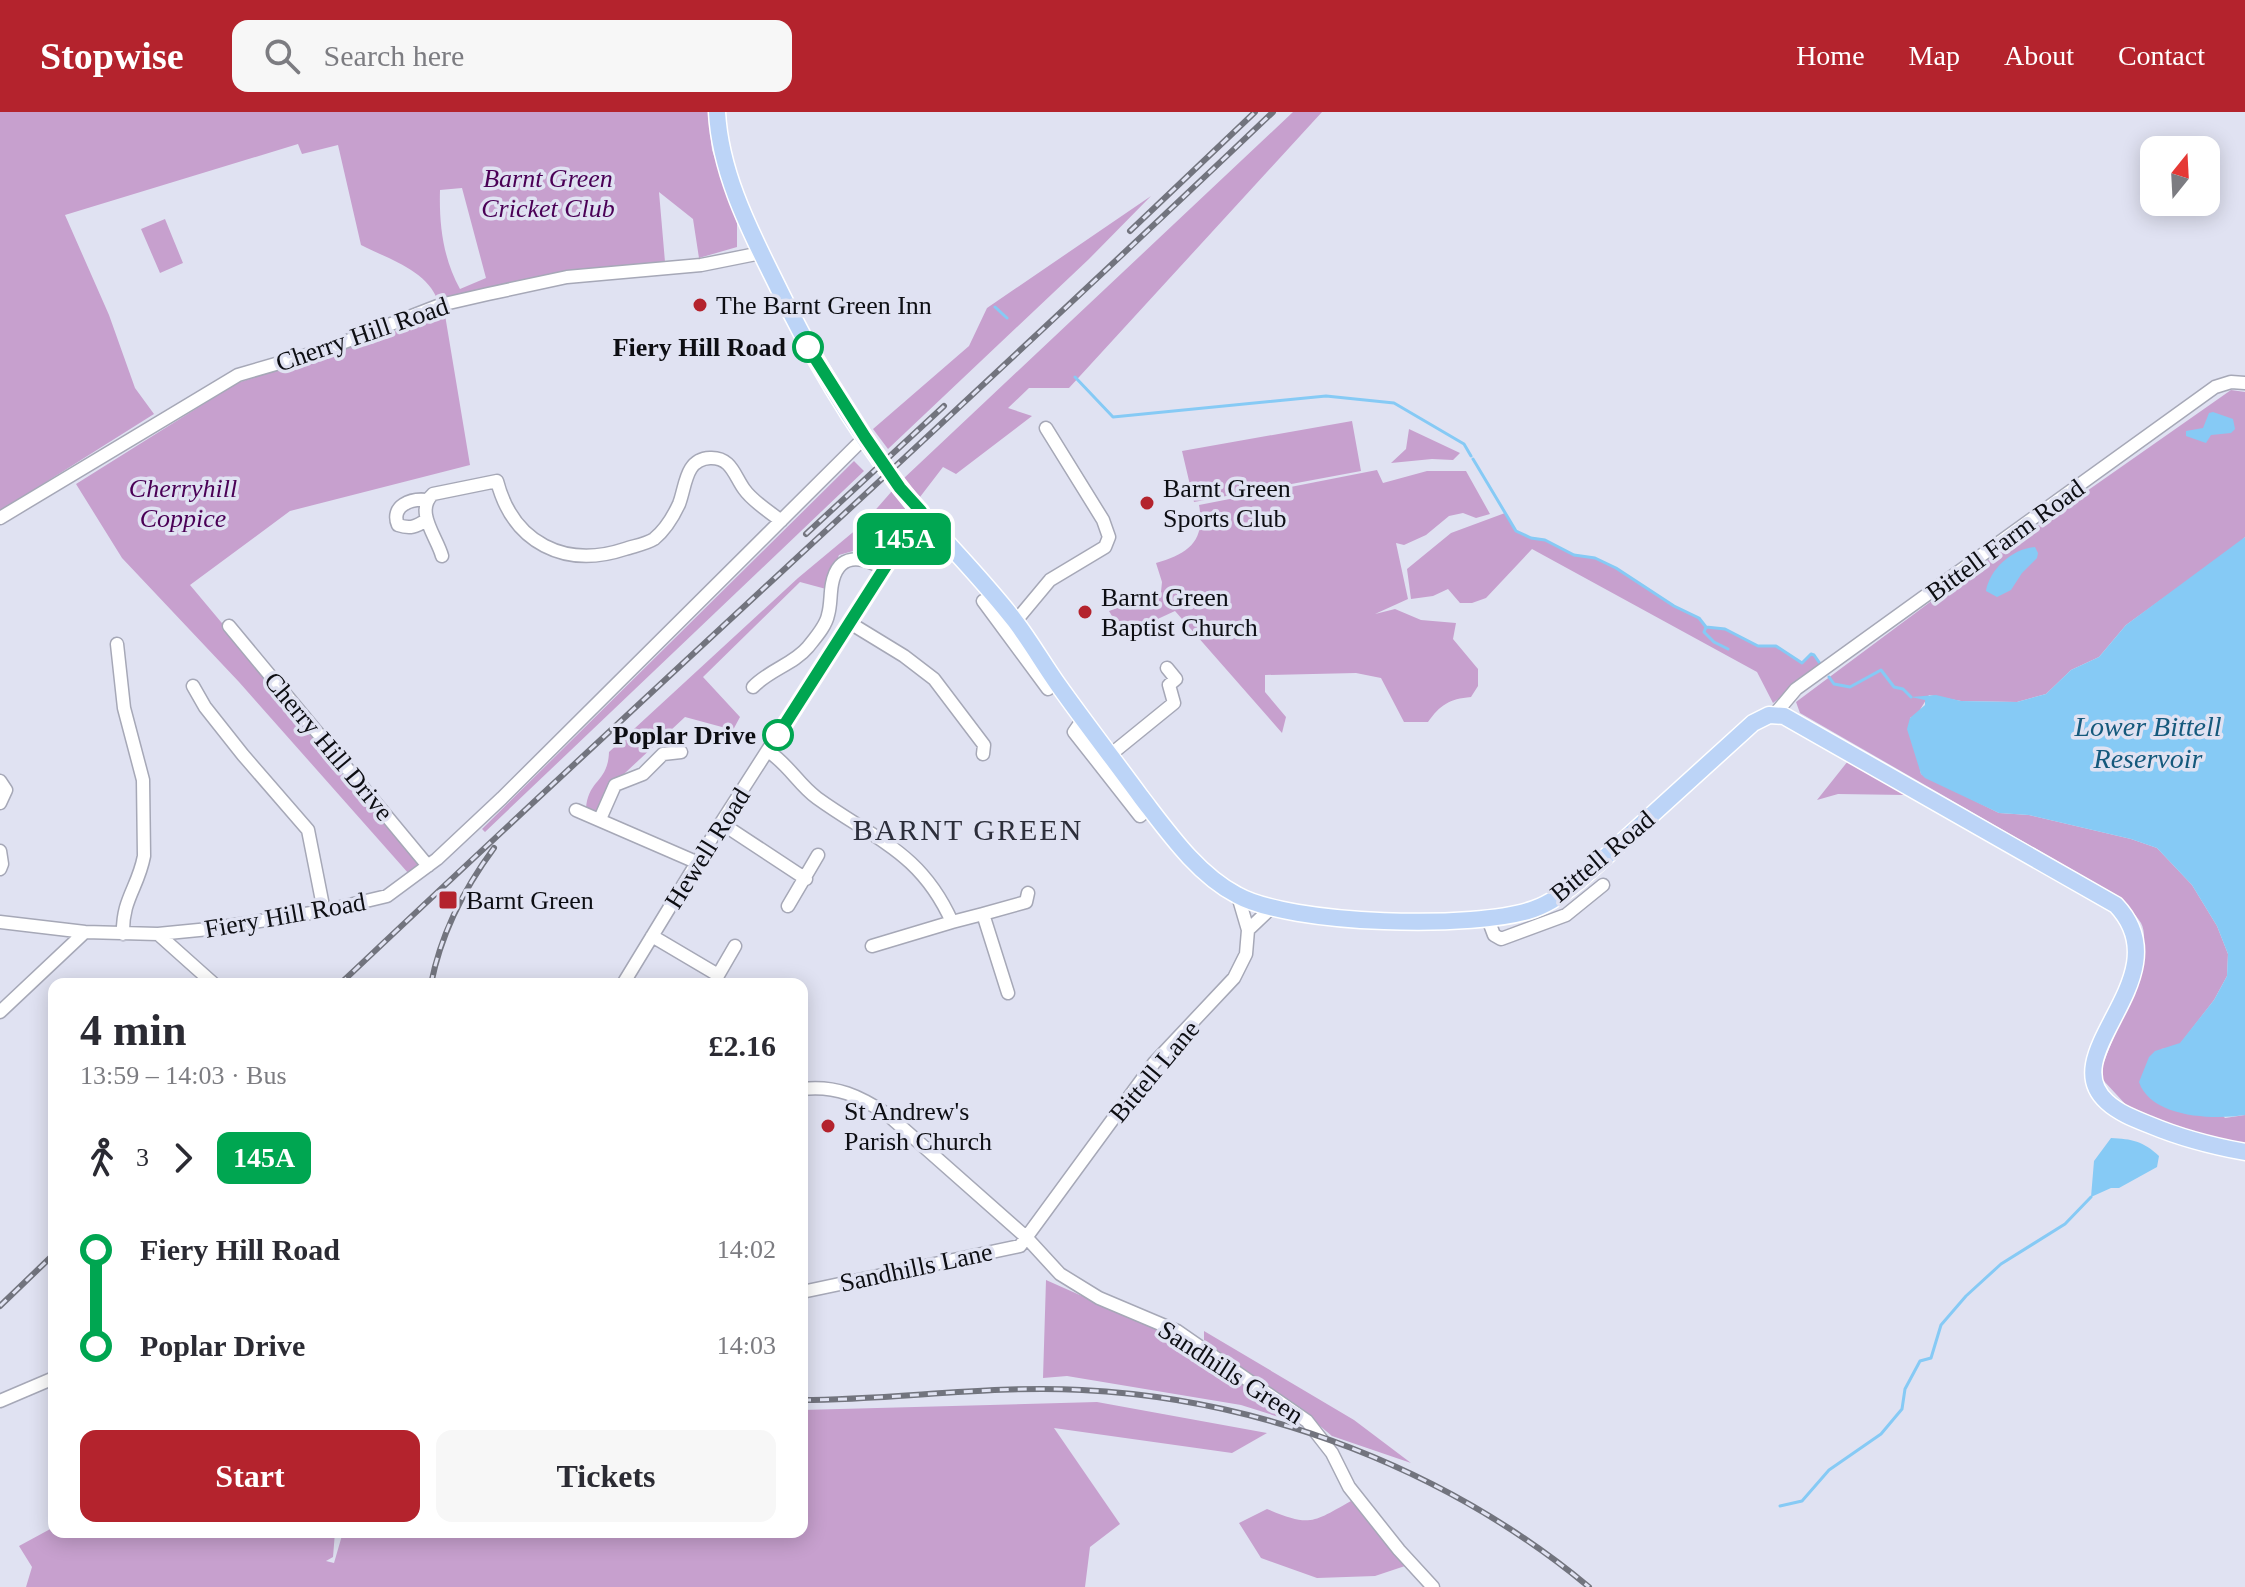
<!DOCTYPE html>
<html lang="en">
<head>
<meta charset="utf-8">
<style>
	body { margin:0; font-family:"Times New Roman",serif; background:#f7f7f7; color:#2b2b33; height:100vh; display:flex; flex-direction:column; font-size:30px; white-space:nowrap }
	* { box-sizing:border-box; margin:0 }
	p { font-size:26px; color:#7c7c81 }
	.icon { flex:none; width:44px; height:44px; fill:none; stroke:currentColor; stroke-width:2; stroke-linecap:round; stroke-linejoin:round }
	.map { position:relative; flex:1; overflow:hidden }
	.sheet { position:absolute; left:48px; top:866px; width:760px; height:560px; display:flex; flex-direction:column; background:#fff; border-radius:16px; box-shadow:0 4px 20px #0003 }
	.sheet>* { flex:none }
	.badge { padding:0 16px; border-radius:12px; font-size:28px; line-height:52px }
	.needle { width:52px; rotate:18deg }
	.tools { position:absolute; left:2140px; top:24px; display:grid; gap:16px }
	.tools a { display:grid; place-items:center; width:80px; height:80px; border-radius:16px; background:#fff; box-shadow:0 4px 20px #0003; font-size:40px }
	.map>.badge { position:absolute; translate:-50% -50%; box-shadow:0 0 0 4px #fff }
	.legs { display:flex; align-items:center; gap:12px; height:88px; padding:0 32px; font-size:26px }
	.legs p { margin-inline-start:auto }
	.headline { display:flex; align-items:center; justify-content:space-between; height:136px; padding:0 32px }
	h1 { font-size:44px; font-weight:700; line-height:60px }
	.cta { display:flex; gap:16px; margin-top:auto; padding:16px 32px }
	.cta a { flex:1; height:92px; border-radius:16px; background:#b4232d; color:#fff; font-size:32px; font-weight:700; line-height:92px; text-align:center }
	.cta a+a { background:#f7f7f7; color:#2b2b33 }
	ul { padding:0 32px; list-style:none }
	li { display:flex; align-items:center; gap:28px; height:96px; font-size:30px }
	li i { display:grid; place-items:center; width:12px; height:100%; margin:0 10px; background:currentColor }
	li i::after { content:''; width:20px; height:20px; margin:-10px; border:6px solid; border-radius:50%; background:#fff }
	li p { margin-inline-start:auto }
	li:first-child i { background:linear-gradient(#0000 50%,currentColor 0) }
	li:last-child i { background:linear-gradient(currentColor 50%,#0000 0) }
	header { display:flex; align-items:center; gap:48px; box-sizing:border-box; height:112px; padding:0 40px; background:#b4232d; color:#fff }
	header strong { font-size:38px }
	nav { display:flex; gap:44px; margin-inline-start:auto; font-size:28px }
	.search { width:560px; height:72px; background:#f7f7f7; display:flex; align-items:center; gap:20px; box-sizing:border-box; padding:0 28px; border-radius:16px; color:#7c7c81; font-size:30px }
	.map>svg:first-child { display:block }
</style>
</head>
<body>
<header>
<strong>Stopwise</strong>
<div class="search"><svg class="icon" aria-label="search" viewBox="0 0 24 24"><circle cx="10" cy="10" r="6"/><path d="M15 15l6 6"/></svg>Search here</div>
<nav><a>Home</a><a>Map</a><a>About</a><a>Contact</a></nav>
</header>
<div class="map">
<svg width="2245" height="1475" viewBox="0 0 2245 1475">
	<rect width="100%" height="100%" fill="#e0e2f2"/>
	<path fill="#c7a0ce" fill-rule="evenodd" d="M 0,0 L 708,0 L 712,38 L 737,111 L 737,135 L 699,146 L 693,107 L 659,80 L 665,150 L 438,189 C 427,158 388,147 361,133 L 338,33 L 302,42 L 298,32 L 65,103 L 109,203 L 135,276 L 154,302 L 0,399 ZM 462,76 L 486,166 L 460,177 C 443,146 439,113 440,78 Z
		M 1293,0 L 1322,0 L 1069,276 L 1029,276 L 1008,296 L 1032,304 L 956,362 L 943,355 L 920,385 L 902,368 Z
		M 1151,84 L 1089,147 L 888,337 L 873,317 L 969,234 L 987,196 Z
		M 165,107 L 183,151 L 160,161 L 141,117 Z
		M 445,203 L 470,353 L 290,399 L 190,473 L 422,750 L 409,762 L 239,570 L 122,446 L 76,372 L 237,271 Z
		M 2231,278 L 2245,280 L 2245,425 L 2237,433 L 2126,513 L 2099,545 L 2071,558 L 2046,582 L 2017,590 L 1961,589 L 1929,583 L 1918,601 L 1910,606 L 1921,662 L 1999,701 L 2029,703 L 2131,727 L 2157,736 L 2192,773 L 2217,814 L 2228,842 L 2227,864 L 2214,888 L 2180,932 L 2173,936 L 2161,937 L 2225,1006 L 2245,1003 L 2245,1034 L 2169,1013 L 2128,995 L 2103,968 L 2103,953 C 2113,922 2156,839 2141,811 C 2135,800 2120,789 2111,780 L 1800,601 L 1796,590 L 1957,470 Z
		M 1352,309 L 1361,359 L 1194,390 L 1182,339 Z
		M 1409,317 L 1460,341 L 1453,348 L 1432,347 L 1391,351 L 1406,337 Z
		M 854,349 L 864,359 L 485,720 L 482,717 Z
		M 1377,358 L 1383,371 L 1427,359 L 1466,359 L 1490,402 L 1476,406 L 1463,401 L 1449,404 L 1426,423 L 1404,433 L 1396,431 L 1408,487 L 1375,502 L 1395,497 L 1421,508 L 1456,511 L 1453,527 L 1478,557 L 1478,574 L 1471,585 C 1449,587 1440,593 1428,610 L 1404,610 L 1381,566 L 1356,561 L 1265,563 L 1265,580 L 1286,605 L 1282,621 L 1175,499 L 1123,523 L 1109,499 L 1161,480 L 1162,470 L 1156,451 C 1188,442 1206,429 1199,393 Z
		M 892,379 L 907,394 L 909,403 L 894,428 L 882,425 L 866,440 L 853,439 L 839,443 L 826,477 L 800,470 L 703,565 L 740,605 L 733,618 L 685,605 L 610,675 L 598,703 L 586,697 C 588,667 608,671 609,640 L 798,466 L 864,411 Z
		M 1505,401 L 1516,419 L 1531,426 L 1545,428 L 1574,443 L 1595,446 L 1616,456 L 1674,494 L 1699,506 L 1706,515 L 1725,517 L 1758,534 L 1776,534 L 1802,551 L 1811,542 L 1814,543 L 1821,553 L 1773,591 L 1757,560 L 1532,437 L 1486,486 L 1472,491 L 1460,491 L 1448,477 L 1433,484 L 1411,487 L 1407,457 L 1451,421 Z
		M 1848,649 L 1906,683 L 1838,682 L 1817,688 Z
		M 1046,1168 L 1181,1228 L 1299,1307 L 1298,1311 L 1241,1293 L 1067,1264 L 1043,1266 Z
		M 1204,1219 L 1354,1308 L 1411,1351 L 1332,1324 L 1314,1309 L 1204,1230 Z
		M 1097,1290 L 1267,1321 L 1232,1341 L 1054,1316 L 1120,1412 L 1090,1435 L 1085,1475 L 26,1475 L 32,1455 L 19,1434 L 54,1415 L 54,1420 L 335,1420 L 333,1445 L 326,1449 L 334,1451 L 343,1420 L 802,1420 L 802,1298 Z
		M 1351,1389 L 1405,1454 L 1375,1464 L 1317,1466 L 1261,1446 L 1239,1411 L 1267,1397 C 1310,1415 1312,1411 1351,1389 Z"/>
	<path fill="#86caf5" d="M 2213,300 L 2233,307 L 2235,317 L 2231,321 L 2211,323 L 2206,331 L 2186,324 L 2186,319 L 2203,316 L 2209,301 Z
		M 2245,425 L 2245,1003 C 2214,1008 2151,1006 2139,970 L 2149,945 L 2155,939 L 2180,931 L 2214,888 L 2227,864 L 2228,842 L 2217,814 L 2192,773 L 2157,736 L 2131,727 L 2029,703 L 1999,701 L 1925,666 L 1921,662 L 1907,617 L 1910,606 L 1925,593 L 1925,588 L 1911,585 L 1936,583 L 1961,589 L 2017,590 L 2046,582 L 2071,558 L 2099,545 L 2126,513 Z
		M 2035,435 L 2038,441 L 2037,446 L 2022,461 L 2011,478 L 1997,485 L 1986,479 C 1990,457 2012,437 2035,435 Z
		M 2111,1026 C 2132,1027 2143,1029 2159,1044 L 2157,1055 L 2119,1076 L 2111,1076 L 2091,1085 L 2094,1049 Z"/>
	<g fill="none" stroke-linecap="round" stroke-linejoin="round">
		<path stroke="#86caf5" stroke-width="3" d="M 995,195 L 1007,206
			M 1075,265 L 1113,305 L 1326,284 L 1394,291 L 1464,332 L 1471,344
			M 1473,347 L 1516,419 L 1531,426 L 1545,428 L 1574,443 L 1595,446 L 1616,456 L 1674,494 L 1699,506 L 1706,515 L 1725,517 L 1758,534 L 1776,534 L 1802,551 L 1811,542 L 1814,543 L 1821,553
			M 1706,515 L 1704,520 L 1714,530 L 1728,537
			M 1829,565 L 1834,572 L 1850,575 L 1881,558 L 1894,575 L 1903,577 L 1911,585
			M 1780,1394 L 1802,1389 L 1829,1358 L 1881,1322 L 1902,1297 L 1905,1277 L 1920,1249 L 1931,1246 L 1941,1213 L 1966,1184 L 2001,1152 L 2065,1112 L 2091,1085"/>
		<defs>
			<path id="minor" d="M 0,406 L 238,263 L 324,238 L 440,193 L 488,182 L 567,165 L 701,153 L 761,141
				M 426,408 C 416,415 410,417 398,413 C 390,394 411,386 427,388
				M 442,444 C 437,425 414,399 433,382 L 497,369 C 513,431 565,457 625,437 C 634,434 646,432 654,427 C 665,418 673,405 679,392 C 686,374 685,347 710,346 C 731,345 734,363 744,377 C 753,390 769,399 781,409
				M 983,489 L 1048,577
				M 1015,510 L 1050,468 L 1105,435 L 1109,425 L 1103,408 L 1046,316
				M 850,511 L 904,544 L 934,567 L 984,633 L 983,642
				M 229,514 L 428,754
				M 117,532 L 124,596 L 143,668 L 144,744 C 138,776 122,787 123,822
				M 193,574 L 205,595 L 243,643 L 308,718 L 324,799
				M 753,575 C 769,558 794,552 808,535 C 815,526 826,514 828,503 C 831,493 830,482 832,472 C 838,440 862,444 884,457
				M 1774,603 L 1796,577 L 2215,275 L 2231,270 L 2245,271
				M 1083,607 L 1074,620 L 1140,704 L 1150,696
				M 768,639 C 790,654 798,672 817,686 C 875,728 920,739 952,810 L 983,802 L 1008,881
				M 1110,643 L 1174,591 L 1169,573 L 1176,567 L 1167,556
				M 0,669 L 6,678 L 0,691
				M 576,698 L 696,750
				M 600,707 L 615,673 L 643,662 L 663,642 L 681,640
				M 721,711 L 806,767
				M 0,739 L 2,752 L 0,757
				M 788,794 L 818,743
				M 983,802 L 1026,790 L 1028,781
				M 1488,807 L 1494,823 L 1501,827 L 1566,803 L 1603,773
				M 0,810 L 85,820 L 158,822 L 209,817 L 324,799 L 387,784 L 437,747 L 502,686 L 865,325
				M 1248,818 L 1270,797
				M 158,822 L 214,872
				M 652,824 L 718,863
				M 872,834 L 952,810
				M 623,872 L 721,711 L 921,399
				M 713,872 L 735,834
				M 0,900 L 85,820
				M 802,977 C 836,973 860,984 888,1003 L 1026,1125 L 1060,1162 L 1099,1186 L 1177,1219 L 1307,1309 L 1332,1341 L 1349,1375 L 1399,1438 L 1433,1475
				M 802,1180 L 1020,1134 L 1154,951 L 1234,866 L 1246,842 L 1248,818 L 1238,784
				M 0,1289 L 54,1266"/>
			<path id="major" d="M 717,0 C 720,57 746,111 771,161 C 807,236 848,308 899,374 C 935,421 979,462 1015,509 C 1031,530 1044,553 1059,574 C 1086,612 1114,648 1141,685 C 1168,720 1197,762 1237,783 C 1290,813 1477,818 1534,797 C 1551,791 1565,780 1579,769 L 1753,611 L 1769,603 L 1784,604 L 2116,793 C 2184,865 2052,941 2107,990 C 2119,1001 2135,1007 2150,1013 C 2181,1026 2212,1034 2245,1040"/>
		</defs>
		<use href="#minor" stroke="#a6a8b7" stroke-width="15"/>
		<use href="#major" stroke="#fff" stroke-width="19"/>
		<use href="#minor" stroke="#fff" stroke-width="12"/>
		<use href="#major" stroke="#bcd4f7" stroke-width="16"/>
		<defs>
			<path id="rail" d="M 1130,119 L 1255,0
				M 806,422 L 944,294
				M 340,872 C 649,579 965,294 1273,0
				M 431,872 C 441,821 463,778 494,736
				M 0,1194 L 54,1142
				M 802,1288 C 895,1288 988,1273 1082,1278 C 1265,1287 1448,1358 1589,1475"/>
		</defs>
		<use href="#rail" stroke="#72747e" stroke-width="6"/>
		<use href="#rail" stroke="#e0e2f2" stroke-width="3" stroke-dasharray="9" stroke-linecap="butt"/>
	</g>
	<g fill="none" stroke-linecap="round" stroke-linejoin="round">
		<defs>
			<path id="line-1" d="M 778,623 L 921,399 L 900,376 L 865,325 L 808,235"/>
		</defs>
		<use href="#line-1" stroke="#fff" stroke-width="18"/>
		<use href="#line-1" stroke="#00a651" stroke-width="12"/>
	</g>
	<g fill="#b4232d" stroke="#e0e2f2" stroke-width="3">
		<circle cx="700" cy="193" r="8"/>
		<circle cx="1147" cy="391" r="8"/>
		<circle cx="1085" cy="500" r="8"/>
		<rect x="438" y="778" width="20" height="20" rx="4"/>
		<circle cx="828" cy="1014" r="8"/>
	</g>
	<g fill="#fff" stroke="#00a651" stroke-width="4">
		<circle cx="808" cy="235" r="14"/>
		<circle cx="778" cy="623" r="14"/>
	</g>
	<g text-anchor="middle" stroke-width="7" stroke-linejoin="round" paint-order="stroke">
		<g font-size="26" font-style="italic" fill="#4a0056" stroke="#e0e2f2">
			<text x="548" y="75">Barnt Green<tspan x="548" dy="30">Cricket Club</tspan></text>
			<text x="183" y="385">Cherryhill<tspan x="183" dy="30">Coppice</tspan></text>
		</g>
		<g font-size="26" fill="#0d0e13" stroke="#e0e2f2" text-anchor="start">
			<text x="716" y="202">The Barnt Green Inn</text>
			<text x="1163" y="385">Barnt Green<tspan x="1163" dy="30">Sports Club</tspan></text>
			<text x="1101" y="494">Barnt Green<tspan x="1101" dy="30">Baptist Church</tspan></text>
			<text x="466" y="797">Barnt Green</text>
			<text x="844" y="1008">St Andrew's<tspan x="844" dy="30">Parish Church</tspan></text>
		</g>
		<g font-size="26" fill="#0d0e13" stroke="#e0e2f2">
			<text transform="translate(362 222) rotate(-19)" y="9">Cherry Hill Road</text>
			<text transform="translate(2005 428) rotate(-36)" y="9">Bittell Farm Road</text>
			<text transform="translate(329 634) rotate(50)" y="9">Cherry Hill Drive</text>
			<text transform="translate(707 736) rotate(-58)" y="9">Hewell Road</text>
			<text transform="translate(1602 744) rotate(-40)" y="9">Bittell Road</text>
			<text transform="translate(285 803) rotate(-10)" y="9">Fiery Hill Road</text>
			<text transform="translate(1154 959) rotate(-50)" y="9">Bittell Lane</text>
			<text transform="translate(916 1155) rotate(-12)" y="9">Sandhills Lane</text>
			<text transform="translate(1231 1260) rotate(33)" y="9">Sandhills Green</text>
		</g>
		<g font-size="26" font-weight="bold" fill="#0d0e13" stroke="#e0e2f2" text-anchor="end">
			<text x="786" y="244">Fiery Hill Road</text>
			<text x="756" y="632">Poplar Drive</text>
		</g>
		<g font-size="28" font-style="italic" fill="#15597c" stroke="#e0e2f2">
			<text x="2148" y="624">Lower Bittell<tspan x="2148" dy="32">Reservoir</tspan></text>
		</g>
		<g font-size="30" letter-spacing="2" fill="#2c2e3a" stroke="#e0e2f2">
			<text x="968" y="728">BARNT GREEN</text>
		</g>
	</g>
</svg>
<div class="tools">
<a><svg class="needle" viewBox="-14 -14 28 28"><path d="M0-13l5 13h-10z" fill="#e53935"/><path d="M0 13l5-13h-10z" fill="#7c7c81"/></svg></a>
</div>
<b class="badge" style="left:904px;top:427px;background:#00a651;color:#fff">145A</b>
<section class="sheet">
<div class="headline"><div><h1>4 min</h1><p>13:59 – 14:03 · Bus</p></div><b>£2.16</b></div>
<div class="legs"><svg class="icon" aria-label="walk" viewBox="0 0 24 24"><circle cx="13" cy="4" r="2"/><path d="M13 8l-2 6 4 7M11 14l-3 7M7 12l3-4h3l4 4"/></svg>3<svg class="icon" aria-label="forward" viewBox="0 0 24 24"><path d="M9 5l7 7-7 7"/></svg><b class="badge" style="background:#00a651;color:#fff">145A</b></div>
<ul>
<li><i style="color:#00a651"></i><b>Fiery Hill Road</b><p>14:02</p></li>
<li><i style="color:#00a651"></i><b>Poplar Drive</b><p>14:03</p></li>
</ul>
<div class="cta"><a>Start</a><a>Tickets</a></div>
</section>
</div>
</body>
</html>
